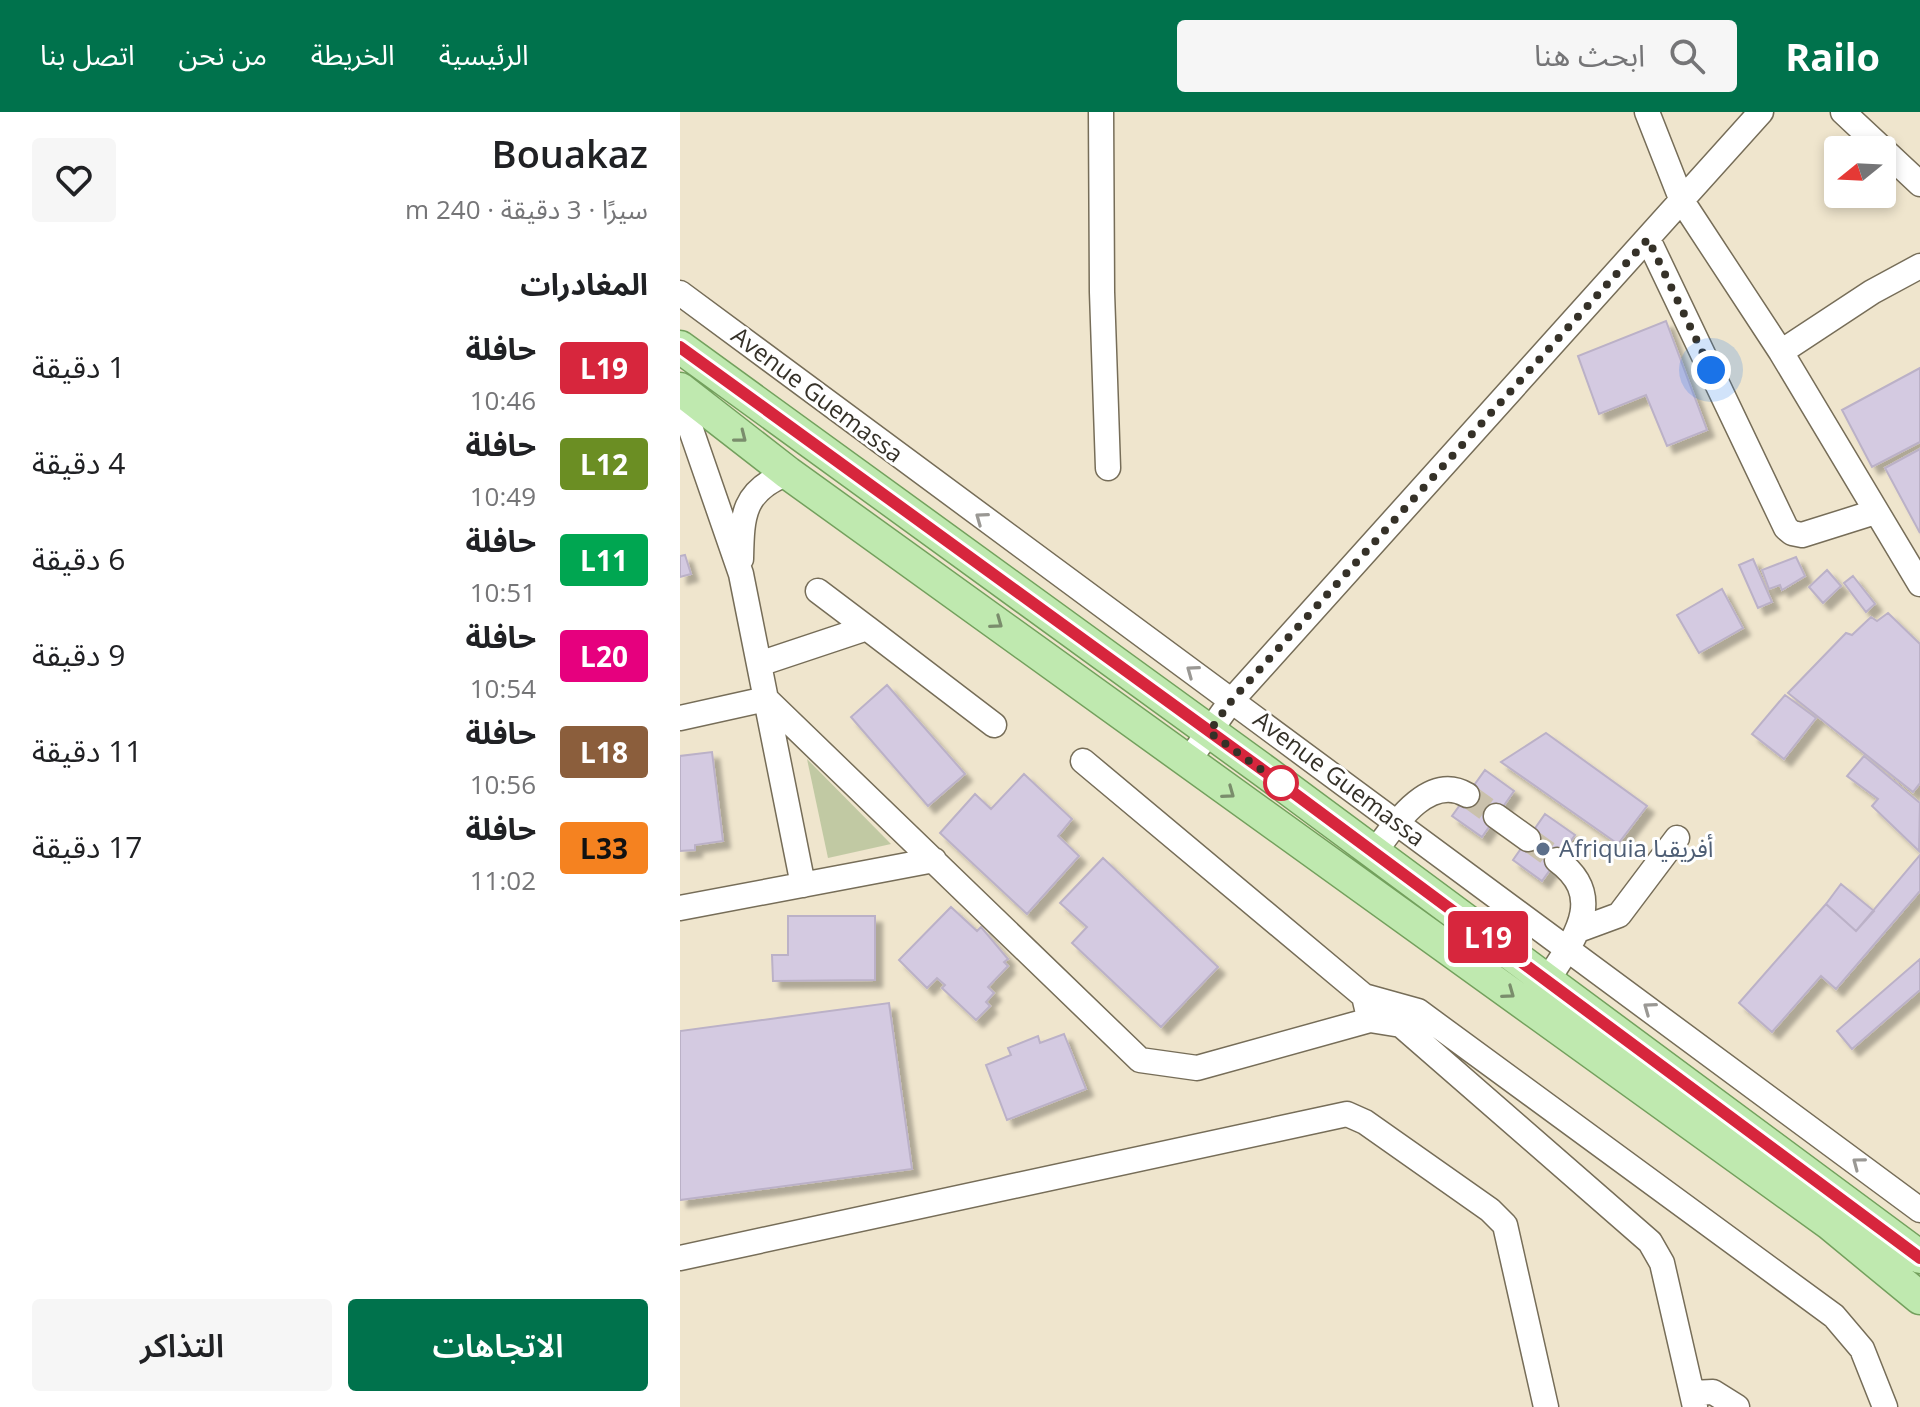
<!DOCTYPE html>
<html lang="ar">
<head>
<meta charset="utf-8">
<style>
	body { margin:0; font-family:"Open Sans","Noto Sans Arabic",sans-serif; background:#f6f6f6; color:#202124; direction:rtl; height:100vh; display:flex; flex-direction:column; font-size:30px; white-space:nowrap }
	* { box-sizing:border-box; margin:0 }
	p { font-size:26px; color:#757577 }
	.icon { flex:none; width:44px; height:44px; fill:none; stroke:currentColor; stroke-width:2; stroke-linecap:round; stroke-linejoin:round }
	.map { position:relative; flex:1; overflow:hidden; direction:ltr }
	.details { display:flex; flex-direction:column; background:#fff; width:680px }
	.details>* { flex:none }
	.badge { padding:0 16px; border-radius:6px; font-size:28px; line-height:52px }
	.needle { width:52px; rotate:252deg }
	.buttons { position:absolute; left:1144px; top:24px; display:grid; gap:16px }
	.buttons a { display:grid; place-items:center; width:72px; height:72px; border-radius:8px; background:#fff; box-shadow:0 4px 12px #0003; font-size:40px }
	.you { position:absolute; width:40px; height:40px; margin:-20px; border:6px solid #fff; border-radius:50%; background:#1a73e8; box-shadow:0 0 0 12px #1a73e833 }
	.map>.badge { position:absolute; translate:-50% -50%; box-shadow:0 0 0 4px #fff }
	h2 { padding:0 32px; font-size:30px; line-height:72px }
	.round { display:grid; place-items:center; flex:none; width:84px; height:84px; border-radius:8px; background:#f6f6f6 }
	.overview { display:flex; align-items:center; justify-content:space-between; height:136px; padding:0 32px }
	h1 { font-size:38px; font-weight:600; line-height:60px }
	.cta { display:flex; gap:16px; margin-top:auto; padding:16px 32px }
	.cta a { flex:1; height:92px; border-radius:8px; background:#00724c; color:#fff; font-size:32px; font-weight:600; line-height:92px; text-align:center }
	.cta a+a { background:#f6f6f6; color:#202124 }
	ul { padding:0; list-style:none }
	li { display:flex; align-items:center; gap:24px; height:96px; padding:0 32px }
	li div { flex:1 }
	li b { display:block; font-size:30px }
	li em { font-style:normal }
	li .badge { min-width:88px; font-weight:700; text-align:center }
	header { display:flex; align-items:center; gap:48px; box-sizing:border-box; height:112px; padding:0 40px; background:#00724c; color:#fff }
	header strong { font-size:38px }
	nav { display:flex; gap:44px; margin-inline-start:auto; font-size:28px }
	.search { width:560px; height:72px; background:#f6f6f6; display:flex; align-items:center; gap:20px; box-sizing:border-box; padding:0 28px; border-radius:8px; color:#757577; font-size:30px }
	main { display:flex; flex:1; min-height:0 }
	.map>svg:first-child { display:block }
</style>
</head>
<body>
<header>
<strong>Railo</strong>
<div class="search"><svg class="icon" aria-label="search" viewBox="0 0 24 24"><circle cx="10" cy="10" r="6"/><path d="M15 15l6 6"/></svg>ابحث هنا</div>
<nav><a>الرئيسية</a><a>الخريطة</a><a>من نحن</a><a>اتصل بنا</a></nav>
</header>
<main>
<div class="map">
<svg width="1240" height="1295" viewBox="0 0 1240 1295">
	<defs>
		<filter id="shadow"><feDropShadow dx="7" dy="7" stdDeviation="2" flood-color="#0004"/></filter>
	</defs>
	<rect width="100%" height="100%" fill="#efe5cd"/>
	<path fill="#c1c9a3" d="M 127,647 L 211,732 L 148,746 Z"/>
	<path fill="#d4cae1" stroke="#bbb1c7" stroke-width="2" filter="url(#shadow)" d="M 986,209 L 1027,318 L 987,334 L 966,283 L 919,302 L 898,244 Z
		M 1240,256 L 1240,330 L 1192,355 L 1162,298 Z
		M 1240,337 L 1240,421 L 1205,356 Z
		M 5,443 L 11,462 L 0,465 L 0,444 Z
		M 1116,445 L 1125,464 L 1102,478 L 1100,473 L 1089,477 L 1082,458 Z
		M 1073,447 L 1092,490 L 1078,496 L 1059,453 Z
		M 1147,458 L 1161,474 L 1143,491 L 1129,475 Z
		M 1173,464 L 1195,492 L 1186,500 L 1164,471 Z
		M 1042,477 L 1063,516 L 1019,541 L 997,503 Z
		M 1208,501 L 1240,532 L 1240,671 L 1233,680 L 1108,581 L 1166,521 L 1172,523 L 1191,505 L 1197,509 Z
		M 207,573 L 285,662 L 248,694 L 171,605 Z
		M 1105,583 L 1136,606 L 1104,647 L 1072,622 Z
		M 866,621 L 967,694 L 938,732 L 821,650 Z
		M 32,640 L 43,729 L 15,733 L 15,738 L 0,739 L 0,644 Z
		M 1184,644 L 1240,691 L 1239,739 L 1192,694 L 1198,687 L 1167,664 Z
		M 805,658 L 834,679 L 802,725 L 772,704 Z
		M 344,662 L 392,707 L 378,724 L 399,744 L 347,802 L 260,721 L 295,682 L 311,697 Z
		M 865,702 L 895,723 L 862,769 L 833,748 Z
		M 1240,743 L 1240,779 L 1156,877 L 1141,864 L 1092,920 L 1059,891 L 1146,792 L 1176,819 Z
		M 423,746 L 538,855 L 481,915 L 392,831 L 407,815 L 380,791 Z
		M 1161,772 L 1194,799 L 1176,819 L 1146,792 Z
		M 271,795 L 297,819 L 301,815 L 328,847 L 324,850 L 328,854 L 308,875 L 314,881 L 306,890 L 310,894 L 296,908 L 262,876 L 265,873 L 257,866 L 247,876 L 219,848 Z
		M 108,804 L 195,804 L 195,868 L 93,869 L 92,843 L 108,843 Z
		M 1240,847 L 1240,878 L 1172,937 L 1157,919 Z
		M 209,891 L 232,1057 L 0,1088 L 0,919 Z
		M 384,922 L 406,977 L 327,1008 L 306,953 L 331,943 L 328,936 L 358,924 L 360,931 Z"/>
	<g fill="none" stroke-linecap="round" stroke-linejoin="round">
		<path stroke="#cac1ac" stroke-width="24" stroke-dasharray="24 12" stroke-linecap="butt" d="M 787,683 L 816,704
			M 848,727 L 877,748"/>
		<defs>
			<path id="minor" d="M 421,0 L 422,180 L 428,356
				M 967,0 L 1002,89 L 1101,240 L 1240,472
				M 1163,0 L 1240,72
				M 968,127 L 1106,416 L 1112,421 L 1122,423 L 1195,400
				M 0,181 L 1240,1098
				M 1101,240 L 1192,180 L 1240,154
				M 0,286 L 61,462 L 123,773
				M 61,447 C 62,404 62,379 108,361
				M 138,479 L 187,516
				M 79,552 L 187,516 L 314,613
				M 0,606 L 86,587 L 460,948 L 517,956 L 690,908 L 721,913 L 970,1130 L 982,1151 L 1015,1295
				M 403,649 L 684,884 L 687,897
				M 508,649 L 552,588 L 1081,0
				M 816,704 L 848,727
				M 694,741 C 713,715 748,660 787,683
				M 0,796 L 254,748
				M 901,817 L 939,803 L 997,726
				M 867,869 C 892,829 929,786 877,748
				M 684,884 L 738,899 L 1154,1204 L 1182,1237 L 1205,1295
				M 0,1146 L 667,1002 L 685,1010 L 810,1098 L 825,1113 L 866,1295
				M 1012,1281 L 1033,1280 L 1057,1295"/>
			<path id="major" d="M 0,235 L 587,661 L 1240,1145
				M 0,277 L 108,361 L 1149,1111 L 1240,1186"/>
		</defs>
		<use href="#minor" stroke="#766d58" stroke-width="27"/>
		<use href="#major" stroke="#73a05d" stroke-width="35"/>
		<use href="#minor" stroke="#fff" stroke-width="24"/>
		<use href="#major" stroke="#bfe9af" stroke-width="32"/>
	</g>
	<defs><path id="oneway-chevron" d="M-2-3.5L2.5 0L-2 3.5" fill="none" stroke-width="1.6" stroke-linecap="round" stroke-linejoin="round" transform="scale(2)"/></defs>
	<g stroke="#7a8d6c">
		<use href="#oneway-chevron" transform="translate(61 325) rotate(38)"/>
		<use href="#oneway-chevron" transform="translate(317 511) rotate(36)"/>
		<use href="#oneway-chevron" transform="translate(549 681) rotate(36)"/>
		<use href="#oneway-chevron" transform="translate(829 881) rotate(36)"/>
	</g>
	<g stroke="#9a9894">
		<use href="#oneway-chevron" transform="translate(301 406) rotate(-144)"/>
		<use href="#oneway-chevron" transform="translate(512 559) rotate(-144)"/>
		<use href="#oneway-chevron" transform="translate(969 896) rotate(-144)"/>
		<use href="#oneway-chevron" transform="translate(1178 1051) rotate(-143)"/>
	</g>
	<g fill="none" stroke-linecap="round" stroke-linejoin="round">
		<defs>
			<path id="line" d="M 0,235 L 587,661 L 1240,1146"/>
		</defs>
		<use href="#line" stroke="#fff" stroke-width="18"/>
		<use href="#line" stroke="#d7263d" stroke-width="12"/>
		<path stroke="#353128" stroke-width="8" stroke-dasharray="0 14.4" d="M 601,671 L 608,677 L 529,620 L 552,588 L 968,127 L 1031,258"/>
	</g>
	<circle fill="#fff" stroke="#d7263d" stroke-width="4" cx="601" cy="671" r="16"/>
	<circle fill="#5c6f8a" stroke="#fff" stroke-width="3" cx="863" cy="737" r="8"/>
	<g text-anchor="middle" stroke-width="6" stroke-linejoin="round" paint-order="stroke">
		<g font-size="24" fill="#353128" stroke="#fff">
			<text transform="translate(137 283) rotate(37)" y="8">Avenue Guemassa</text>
			<text transform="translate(659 667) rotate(37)" y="8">Avenue Guemassa</text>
		</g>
		<g font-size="24" fill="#4e5e75" stroke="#fff" text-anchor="start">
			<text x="879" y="745">Afriquia أفريقيا</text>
		</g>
	</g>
</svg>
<div class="buttons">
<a><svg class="needle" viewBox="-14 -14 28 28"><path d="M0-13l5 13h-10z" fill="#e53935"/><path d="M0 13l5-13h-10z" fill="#757577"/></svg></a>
</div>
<div class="you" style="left:1031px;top:258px"></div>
<b class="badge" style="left:808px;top:825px;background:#d7263d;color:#fff">L19</b>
</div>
<section class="details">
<div class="overview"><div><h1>Bouakaz</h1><p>سيرًا · 3 دقيقة · 240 m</p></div><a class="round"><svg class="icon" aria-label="heart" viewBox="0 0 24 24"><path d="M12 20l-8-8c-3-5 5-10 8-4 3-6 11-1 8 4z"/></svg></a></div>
<h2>المغادرات</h2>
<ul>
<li><span class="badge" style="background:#d7263d;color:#fff">L19</span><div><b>حافلة</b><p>10:46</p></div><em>1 دقيقة</em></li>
<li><span class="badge" style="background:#6b8e23;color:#fff">L12</span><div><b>حافلة</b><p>10:49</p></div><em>4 دقيقة</em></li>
<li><span class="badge" style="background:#00a651;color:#fff">L11</span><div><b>حافلة</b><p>10:51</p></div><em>6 دقيقة</em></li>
<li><span class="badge" style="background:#e6007e;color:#fff">L20</span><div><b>حافلة</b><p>10:54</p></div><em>9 دقيقة</em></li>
<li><span class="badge" style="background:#8b5e3c;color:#fff">L18</span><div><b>حافلة</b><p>10:56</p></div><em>11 دقيقة</em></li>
<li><span class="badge" style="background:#f58220;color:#111">L33</span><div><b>حافلة</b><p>11:02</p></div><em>17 دقيقة</em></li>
</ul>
<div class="cta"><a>الاتجاهات</a><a>التذاكر</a></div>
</section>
</main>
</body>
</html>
